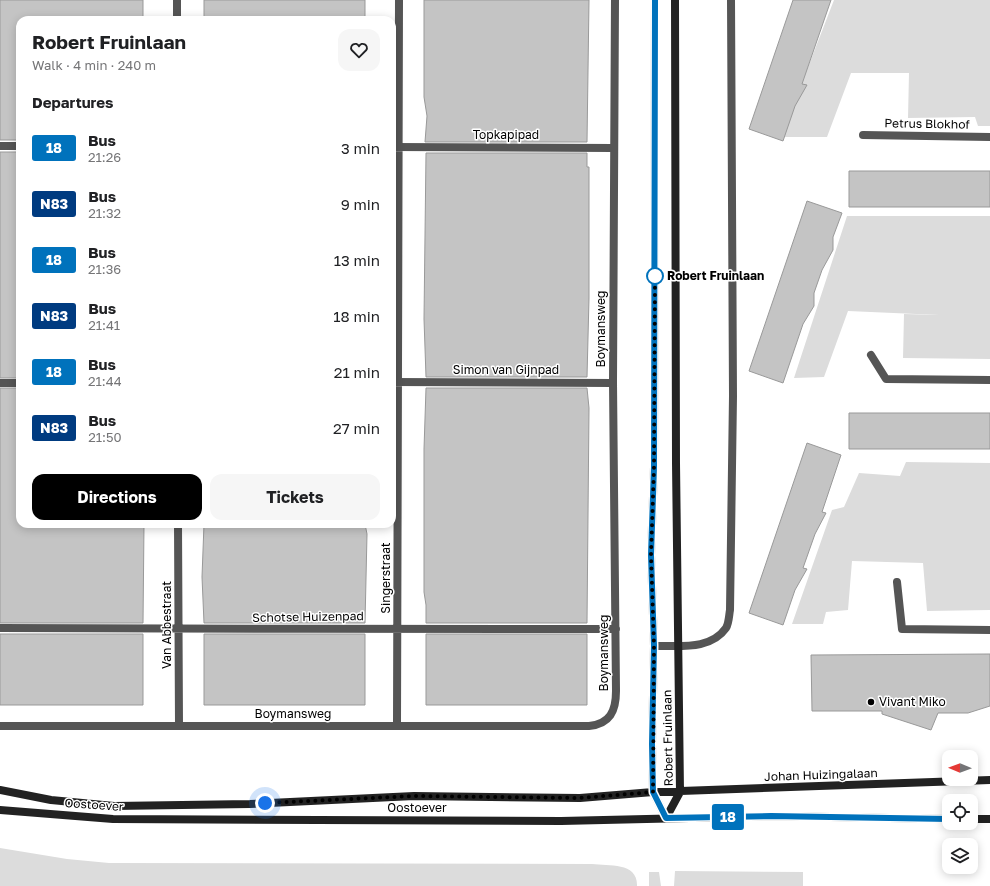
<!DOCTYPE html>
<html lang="en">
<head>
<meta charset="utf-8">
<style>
	body { margin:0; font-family:"Golos Text",sans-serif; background:#f6f6f6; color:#202124; height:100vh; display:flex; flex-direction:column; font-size:15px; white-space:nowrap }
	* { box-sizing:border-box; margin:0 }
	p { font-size:13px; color:#757577 }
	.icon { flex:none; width:22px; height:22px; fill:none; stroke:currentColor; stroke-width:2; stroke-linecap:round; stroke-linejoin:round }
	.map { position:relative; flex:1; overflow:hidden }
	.side { position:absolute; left:16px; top:16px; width:380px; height:512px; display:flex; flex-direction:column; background:#fff; border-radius:12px; box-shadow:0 2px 10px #0003 }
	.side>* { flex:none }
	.badge { padding:0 8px; border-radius:3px; font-size:14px; line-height:26px }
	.needle { width:26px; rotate:271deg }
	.fabs { position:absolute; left:942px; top:750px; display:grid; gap:8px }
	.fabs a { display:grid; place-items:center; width:36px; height:36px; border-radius:8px; background:#fff; box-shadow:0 2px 10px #0003; font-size:20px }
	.you { position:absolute; width:20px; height:20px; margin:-10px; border:3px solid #fff; border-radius:50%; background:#1a73e8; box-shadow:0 0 0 6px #1a73e833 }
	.map>.badge { position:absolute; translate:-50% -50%; box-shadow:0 0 0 2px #fff }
	h2 { padding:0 16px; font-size:15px; line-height:36px }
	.round { display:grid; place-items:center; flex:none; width:42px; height:42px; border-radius:12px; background:#f6f6f6 }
	.summary { display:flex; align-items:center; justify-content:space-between; height:68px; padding:0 16px }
	h1 { font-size:19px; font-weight:700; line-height:30px }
	.button { display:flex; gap:8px; margin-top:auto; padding:8px 16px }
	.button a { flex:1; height:46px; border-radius:12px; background:#000; color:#fff; font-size:16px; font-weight:700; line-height:46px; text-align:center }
	.button a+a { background:#f6f6f6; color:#202124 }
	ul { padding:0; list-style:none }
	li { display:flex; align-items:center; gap:12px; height:56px; padding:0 16px }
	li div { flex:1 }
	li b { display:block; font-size:15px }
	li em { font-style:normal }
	li .badge { min-width:44px; font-weight:700; text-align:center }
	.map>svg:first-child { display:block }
</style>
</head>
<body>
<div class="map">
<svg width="990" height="886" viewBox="0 0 990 886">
	<rect width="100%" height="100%" fill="#fff"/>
	<path fill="#dcdcdc" d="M 834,0 L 990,0 L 990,126 L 978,126 L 975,117 L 908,118 L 909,73 L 851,73 L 827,137 L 781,137 Z
		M 847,216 L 990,216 L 990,359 L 903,358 L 904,314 L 939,315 L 848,311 L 824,377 L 794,378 Z
		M 906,462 L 990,463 L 990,610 L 927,611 L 923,563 L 852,561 L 848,610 L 826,612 L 823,624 L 792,624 L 832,510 L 844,507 L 859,473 L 900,476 Z
		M 0,848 L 67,859 L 109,863 L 592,864 C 609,866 638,862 637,886 L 0,886 Z
		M 675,871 L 803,872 L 803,886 L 674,886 Z
		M 649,872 L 659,872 L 661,886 L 649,886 Z"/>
	<path fill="#c4c4c4" stroke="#999" d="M 0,0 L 143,0 L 143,20 L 20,20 L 20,140 L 0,140 Z
		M 204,0 L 365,0 L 365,20 L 204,20 Z
		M 424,0 L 589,0 L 587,142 L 425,142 L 427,116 L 424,97 Z
		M 793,0 L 831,0 L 802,84 L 807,85 L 795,106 L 783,141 L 749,129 Z
		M 0,152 L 20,152 L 20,378 L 0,378 Z
		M 426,153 L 587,153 L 587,167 L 589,167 L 589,298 L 587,377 L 426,377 L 424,319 Z
		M 849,171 L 990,171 L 990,207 L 849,207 Z
		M 807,201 L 842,213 L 833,237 L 833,250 L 822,270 L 814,293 L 814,306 L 803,324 L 783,383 L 749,371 Z
		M 0,388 L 20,388 L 20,524 L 144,524 L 143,623 L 0,623 Z
		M 426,388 L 587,388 L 589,408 L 587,623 L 426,623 L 426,605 L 424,592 L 424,449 Z
		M 849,413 L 990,413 L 990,449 L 849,449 Z
		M 807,443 L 841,455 L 822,512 L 826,513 L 815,534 L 803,568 L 807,569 L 795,590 L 783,625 L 749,613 Z
		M 204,524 L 365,524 L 367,534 L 365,623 L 204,623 L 202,577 Z
		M 0,634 L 143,634 L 143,705 L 0,705 Z
		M 204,634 L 365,634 L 365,705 L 204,705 Z
		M 426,634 L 587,634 L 587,705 L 426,705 Z
		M 990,654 L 990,706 L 968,713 L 938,713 L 931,730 L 882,714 L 882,711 L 812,711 L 811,655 Z"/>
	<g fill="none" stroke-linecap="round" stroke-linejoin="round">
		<path stroke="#555" stroke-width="8" d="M 177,20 L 177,0
			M 863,135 L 990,137
			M 0,146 L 20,146
			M 392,147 L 613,148
			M 871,355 L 886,379 L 990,380
			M 392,382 L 613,383
			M 0,383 L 20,383
			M 178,524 L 179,725
			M 897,582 L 902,629 L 990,630
			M 0,628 C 205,630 411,628 616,629
			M 654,646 C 678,645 710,651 726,628 C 729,623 729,615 730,610 L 733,396 L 731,0
			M 0,726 L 589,726 C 610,724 616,711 616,691 L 613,383 L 615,0
			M 397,726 L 399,0"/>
		<path stroke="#222" stroke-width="8" d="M 655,0 L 654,467 L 651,555 L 654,646 L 652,744 L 653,792 L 666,818
			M 0,790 L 51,800 L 114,806 L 250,804 L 414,796 L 580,798 L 653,792 L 990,780
			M 0,810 L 113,819 L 561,821 L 771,816 L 949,819
			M 666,818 L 680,792 L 676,463 L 675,0
			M 971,819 L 990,819"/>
	</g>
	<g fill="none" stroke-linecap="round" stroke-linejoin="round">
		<defs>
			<path id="line" d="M 655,0 L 654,467 L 651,555 L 654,646 L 652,744 L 653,792 L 666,818 L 771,816 L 949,819"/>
		</defs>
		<use href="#line" stroke="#fff" stroke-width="9"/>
		<use href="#line" stroke="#0072bc" stroke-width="6"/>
		<path stroke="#000" stroke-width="4" stroke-dasharray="0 7.2" d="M 265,803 L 414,796 L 580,798 L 653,792 L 654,646 L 651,555 L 654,467 L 655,276"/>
	</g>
	<circle fill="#fff" stroke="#0072bc" stroke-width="2" cx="655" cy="276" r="8"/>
	<circle fill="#000" stroke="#fff" stroke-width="1.5" cx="871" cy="702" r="4"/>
	<g text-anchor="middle" stroke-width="3" stroke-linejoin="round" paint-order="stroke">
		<g font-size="12" fill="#000" stroke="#fff">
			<text transform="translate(927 124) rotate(1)" y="4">Petrus Blokhof</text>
			<text x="506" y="139">Topkapipad</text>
			<text transform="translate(601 329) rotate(-90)" y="4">Boymansweg</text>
			<text x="506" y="374">Simon van Gijnpad</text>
			<text transform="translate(386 578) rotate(-90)" y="4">Singerstraat</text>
			<text transform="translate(308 617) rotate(-1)" y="4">Schotse Huizenpad</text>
			<text transform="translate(167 625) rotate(-90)" y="4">Van Abbestraat</text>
			<text transform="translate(604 653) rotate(-90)" y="4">Boymansweg</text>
			<text x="293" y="718">Boymansweg</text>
			<text transform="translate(668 738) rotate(-91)" y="4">Robert Fruinlaan</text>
			<text transform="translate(821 775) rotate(-2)" y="4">Johan Huizingalaan</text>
			<text transform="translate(94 805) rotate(4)" y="4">Oostoever</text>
			<text x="417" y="812">Oostoever</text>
		</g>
		<g font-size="12" font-weight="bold" fill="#000" stroke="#fff" text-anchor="start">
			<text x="667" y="280">Robert Fruinlaan</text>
		</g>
		<g font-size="12" fill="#000" stroke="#fff" text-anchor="start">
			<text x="879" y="706">Vivant Miko</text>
		</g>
	</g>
</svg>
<div class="fabs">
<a><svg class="needle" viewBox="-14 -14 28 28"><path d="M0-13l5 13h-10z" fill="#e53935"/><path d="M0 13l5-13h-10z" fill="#757577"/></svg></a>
<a><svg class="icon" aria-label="locate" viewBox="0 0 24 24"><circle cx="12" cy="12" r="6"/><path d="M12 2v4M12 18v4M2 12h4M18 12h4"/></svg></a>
<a><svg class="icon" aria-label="layers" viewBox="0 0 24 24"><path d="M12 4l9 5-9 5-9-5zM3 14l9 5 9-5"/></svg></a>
</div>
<div class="you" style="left:265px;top:803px"></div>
<b class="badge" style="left:728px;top:817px;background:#0072bc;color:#fff">18</b>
<section class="side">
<div class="summary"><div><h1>Robert Fruinlaan</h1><p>Walk · 4 min · 240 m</p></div><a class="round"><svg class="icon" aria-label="heart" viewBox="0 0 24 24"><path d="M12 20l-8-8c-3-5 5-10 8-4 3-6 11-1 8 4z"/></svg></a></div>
<h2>Departures</h2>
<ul>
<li><span class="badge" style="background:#0072bc;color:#fff">18</span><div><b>Bus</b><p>21:26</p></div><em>3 min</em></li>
<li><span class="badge" style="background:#003b80;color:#fff">N83</span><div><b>Bus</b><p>21:32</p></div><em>9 min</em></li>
<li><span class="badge" style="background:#0072bc;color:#fff">18</span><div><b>Bus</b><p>21:36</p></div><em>13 min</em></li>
<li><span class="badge" style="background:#003b80;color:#fff">N83</span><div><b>Bus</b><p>21:41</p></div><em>18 min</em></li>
<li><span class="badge" style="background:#0072bc;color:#fff">18</span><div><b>Bus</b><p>21:44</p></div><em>21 min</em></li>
<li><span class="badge" style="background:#003b80;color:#fff">N83</span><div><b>Bus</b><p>21:50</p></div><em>27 min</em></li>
</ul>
<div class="button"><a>Directions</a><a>Tickets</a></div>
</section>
</div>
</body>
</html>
